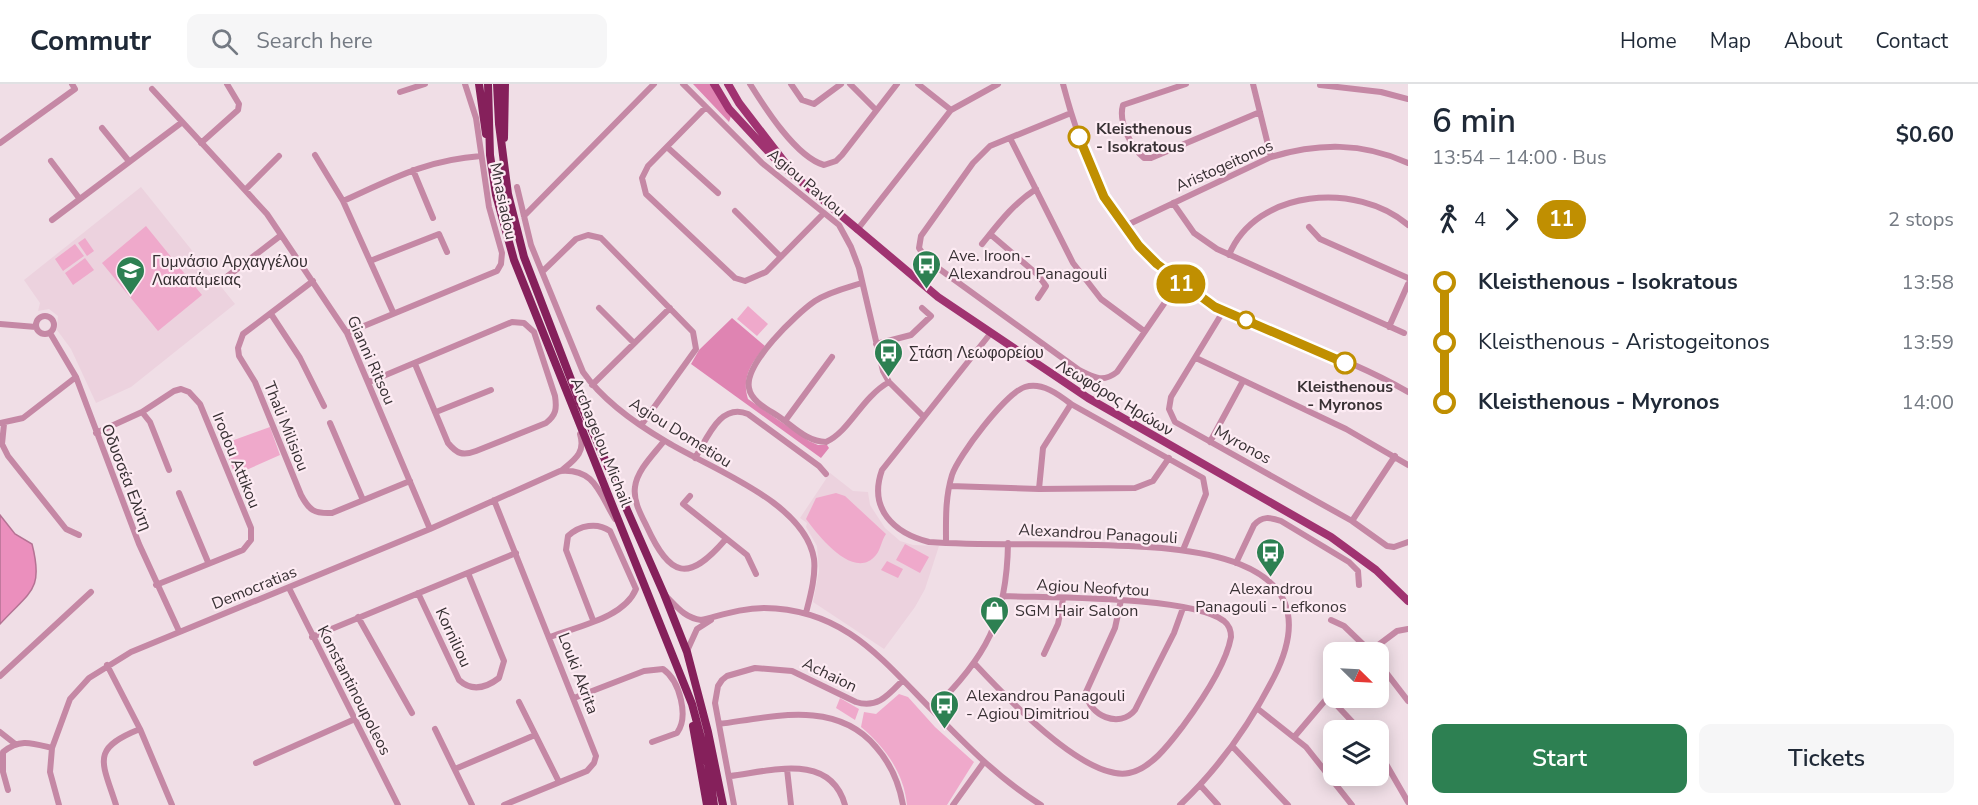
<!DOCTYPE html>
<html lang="en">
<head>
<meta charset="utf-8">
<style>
	body { margin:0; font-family:"Nunito Sans",sans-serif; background:#f6f6f7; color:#1f2937; height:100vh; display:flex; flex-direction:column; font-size:22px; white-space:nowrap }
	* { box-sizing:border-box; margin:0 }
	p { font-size:20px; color:#747a83 }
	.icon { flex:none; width:33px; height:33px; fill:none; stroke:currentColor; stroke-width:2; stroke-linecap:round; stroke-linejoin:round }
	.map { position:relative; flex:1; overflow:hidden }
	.drawer { display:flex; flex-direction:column; background:#fff; width:570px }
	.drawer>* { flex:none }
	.badge { padding:0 12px; border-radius:20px; font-size:21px; line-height:39px }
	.needle { width:39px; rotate:114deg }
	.controls { position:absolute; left:1323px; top:558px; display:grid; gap:12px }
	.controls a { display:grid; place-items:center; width:66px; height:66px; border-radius:12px; background:#fff; box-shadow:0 3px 15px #0003; font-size:30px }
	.map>.badge { position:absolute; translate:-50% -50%; box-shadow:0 0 0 3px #fff }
	.legs { display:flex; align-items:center; gap:9px; height:66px; padding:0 24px; font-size:20px }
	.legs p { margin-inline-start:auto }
	.summary { display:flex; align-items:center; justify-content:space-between; height:102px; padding:0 24px }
	h1 { font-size:33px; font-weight:600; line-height:45px }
	.action { display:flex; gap:12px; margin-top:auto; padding:12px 24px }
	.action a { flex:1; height:69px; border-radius:12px; background:#2d8052; color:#fff; font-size:24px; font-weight:600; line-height:69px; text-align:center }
	.action a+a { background:#f6f6f7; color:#1f2937 }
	ul { padding:0 24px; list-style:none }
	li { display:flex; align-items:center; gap:21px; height:60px; font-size:22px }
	li i { display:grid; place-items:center; width:9px; height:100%; margin:0 8px; background:currentColor }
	li i::after { content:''; width:15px; height:15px; margin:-8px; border:4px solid; border-radius:50%; background:#fff }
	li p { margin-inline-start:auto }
	li:first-child i { background:linear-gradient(#0000 50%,currentColor 0) }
	li:last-child i { background:linear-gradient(currentColor 50%,#0000 0) }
	header { display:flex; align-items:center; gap:36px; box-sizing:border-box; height:84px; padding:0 30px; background:#fff; border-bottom:2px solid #e0e1e3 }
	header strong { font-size:28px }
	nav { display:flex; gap:33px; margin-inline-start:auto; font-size:21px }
	.search { width:420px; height:54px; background:#f6f6f7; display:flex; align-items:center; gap:15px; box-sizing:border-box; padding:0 21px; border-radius:12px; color:#747a83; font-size:22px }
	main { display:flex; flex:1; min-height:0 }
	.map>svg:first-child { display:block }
</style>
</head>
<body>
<header>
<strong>Commutr</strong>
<div class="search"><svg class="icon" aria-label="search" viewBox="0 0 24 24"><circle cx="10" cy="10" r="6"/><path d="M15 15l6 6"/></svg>Search here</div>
<nav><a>Home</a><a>Map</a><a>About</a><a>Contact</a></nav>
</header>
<main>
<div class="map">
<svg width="1408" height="721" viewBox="0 0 1408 721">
	<rect width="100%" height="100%" fill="#f0dee6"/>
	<path fill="#ecd2de" d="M 141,103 L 235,220 L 131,303 L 96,319 L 71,265 L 57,246 L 58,232 L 49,225 L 38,227 L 40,219 L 24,196 Z
		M 830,389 L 853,407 L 868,408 L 870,421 L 885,444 L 900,457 L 913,461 L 939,462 L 925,505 L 915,523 L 884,565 L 813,518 L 819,487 L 817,462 L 806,443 L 807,439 L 800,434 Z"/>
	<path fill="#efa9cb" d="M 146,142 L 202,211 L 158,247 L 102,179 Z
		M 85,154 L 94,167 L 87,172 L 78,159 Z
		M 75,160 L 84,172 L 63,187 L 55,175 Z
		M 85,174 L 94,186 L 73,201 L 65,189 Z
		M 748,222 L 768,240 L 757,252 L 737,235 Z
		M 270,343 L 280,371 L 235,391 L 223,360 Z
		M 836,409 L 845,412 L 886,450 C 881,457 881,465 876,471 C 854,498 818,451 806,435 L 816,414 Z
		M 905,460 L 929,473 L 920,489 L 896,476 Z
		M 887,477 L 903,485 L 898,494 L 881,486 Z
		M 899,610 L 908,613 L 935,643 L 974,678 L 947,721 L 907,721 C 904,689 885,663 861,643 L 864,628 L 876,630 Z
		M 840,614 L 859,625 L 855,636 L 836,624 Z"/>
	<path fill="#df84b2" d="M 693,0 L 711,0 L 731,32 L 729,38 Z
		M 732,234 L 765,262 C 752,279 741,293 748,315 L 809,357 L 818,361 L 827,361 L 829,364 L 821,374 L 691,280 L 699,266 Z"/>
	<path fill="#eb8fbd" stroke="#b57394" stroke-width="1.5" d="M 0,431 L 15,450 L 32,460 C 44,507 30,507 0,540 Z"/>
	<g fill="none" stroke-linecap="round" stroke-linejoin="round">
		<path stroke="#c588a5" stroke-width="6" d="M 683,0 L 762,79 L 839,141 L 851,163 L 859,184 L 883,287 L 889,298 L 923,332
			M 750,0 C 765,24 796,73 824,81 L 836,77 L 842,71 L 897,0
			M 791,0 L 802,16 L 814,20 L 841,0
			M 850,0 L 876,26
			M 918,0 L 951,26
			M 1063,0 C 1086,89 1129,181 1216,223 C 1278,253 1348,273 1408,308
			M 1186,0 L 1123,21 C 1118,38 1131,63 1144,74 L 1151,74 L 1260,28
			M 1253,0 L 1271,73
			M 1320,1 L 1381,8 L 1408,15
			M 152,5 L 267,130 L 347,249 L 430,445
			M 400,8 L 425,0
			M 706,23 L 648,82 L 642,94 L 646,110 L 735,194 L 745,197 L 766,188 L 824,129
			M 1071,29 L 990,62 L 973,79 L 921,152 L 919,164 L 927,176 L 1079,286 C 1095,294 1103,299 1117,288 L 1179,198
			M 102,44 L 128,76
			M 1010,54 L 1073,179 L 1101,215 L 1144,247
			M 0,59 L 75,5 L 72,0
			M 201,59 L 238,26 L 239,20 L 227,0
			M 667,63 L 718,109
			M 315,71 L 343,117 L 393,228
			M 51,77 L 79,114
			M 413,86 L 433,134
			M 517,103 L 531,161 L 583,288 C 604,318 636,340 667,358 C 711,385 805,418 814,475 C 816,492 810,513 806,529
			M 245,106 L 279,72
			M 343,117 C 392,95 426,76 481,72
			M 1173,119 L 1194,149 L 1217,165 L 1404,249
			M 735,127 L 781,173
			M 524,132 L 654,0
			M 52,136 L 181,39
			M 1125,142 L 1271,73 C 1318,59 1362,58 1408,79
			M 1309,143 L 1320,155 L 1408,194
			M 857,146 L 951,26 L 998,0
			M 990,150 L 1038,191 L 1046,202 L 1038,214
			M 982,160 C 999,139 1013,120 1036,105
			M 1229,171 C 1256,105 1357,97 1408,141
			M 370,177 L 439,150 L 447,168
			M 543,187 L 576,155 L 588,151 L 601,154 L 693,248 L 696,265 L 642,340
			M 313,197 L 243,250 L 238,264 L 239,272 L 255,298 L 301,411 C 309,426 314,430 332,429 L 410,397
			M 220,198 L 280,152
			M 862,199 C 846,204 829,208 815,217 C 796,230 744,280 749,304 C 751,317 767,325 778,332 C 793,342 807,358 826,358 C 850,347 861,314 889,298
			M 599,224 L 633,258
			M 1224,226 L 1171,313 L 1169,325 L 1175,338 L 1352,437 L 1387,462 L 1394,463 L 1408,458
			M 271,230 L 300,274 L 324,322
			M36 241a9 9 0 1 1 18 0a9 9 0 1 1-18 0Z
			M 0,240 L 36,243
			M 1389,243 L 1408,200
			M 50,249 L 76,293 L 139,460 L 179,547
			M 347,249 L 497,187 L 501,180 L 502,169 L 489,123 L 476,34 L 465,0
			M 990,250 L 882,386 C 868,425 894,449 929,458 C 984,462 1039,459 1093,461 C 1175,463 1339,465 1274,593 C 1249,642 1220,683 1180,721
			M 876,260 L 911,251 L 931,232 L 922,224
			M 1196,274 L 1346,345 L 1408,381
			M 369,298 L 512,238 L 524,239 L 534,248 L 555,312 C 557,325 556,331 546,339 L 476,367 C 463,372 457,370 448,359 L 415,280
			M 592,301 L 670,224
			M 142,328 L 150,338 L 169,386
			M 436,328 L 491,306
			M 785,337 L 832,273
			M 0,339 L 23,334 L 76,293
			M 330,339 L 363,416
			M 4,340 L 2,360 L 8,372 L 66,445 L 79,451
			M 96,349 L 142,328 L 174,307 L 181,305 L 189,308 L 200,320 L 251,444 L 251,456 L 243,466 L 156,501
			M 664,357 C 654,370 637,386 635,403 C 633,417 641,431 647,443 C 670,493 688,499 725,456
			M 1210,358 L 1243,297
			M 695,374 C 707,355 720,318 748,330 L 819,382 L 826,390
			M 561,387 C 574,376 586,369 580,350
			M 950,402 L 1039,405 L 1135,404 L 1153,397 L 1169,374
			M 1039,405 L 1043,364 L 1071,320
			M 179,409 L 208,478
			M 690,412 L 683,420 L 747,471 L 756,490
			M 494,416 L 596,672 L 594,679 L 587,687 L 504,721
			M 1352,437 L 1395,372
			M 946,459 C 946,436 945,414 952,391 C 958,372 1006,309 1025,303 C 1042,298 1058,310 1071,320 L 1203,394 L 1206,410 L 1183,466
			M 1236,479 L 1254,441 C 1262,432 1270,433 1281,437 L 1349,478 L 1358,487 L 1359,501
			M 289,504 L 398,721
			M 418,509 L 459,596 C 472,608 486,604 499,594 L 504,577 L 468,489
			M 666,512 C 677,523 685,534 701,536 C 722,531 742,524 764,524 C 843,525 880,573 931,625 C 965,660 999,695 1041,721
			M 1121,516 L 1115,544 L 1086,608 C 1088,632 1120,645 1135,626 L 1174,549 L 1183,524
			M 358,533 L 412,629
			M 1331,536 L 1344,542 L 1371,568
			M 312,553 L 516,469
			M 550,553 C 578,542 624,534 636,505 L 610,447 C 597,438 580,441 568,452 L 566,466 L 593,536
			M 687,567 L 697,545 L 711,536
			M 1369,568 L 1397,547 L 1408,545
			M 1044,570 L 1058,540 L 1063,515
			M 1378,578 L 1408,617
			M 975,580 C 1003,610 1085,698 1129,689 C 1151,685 1170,659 1183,642 C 1200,619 1226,581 1231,553 C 1231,547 1229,541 1224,537 C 1190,512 1050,514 1004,512
			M 107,581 L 140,645 L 172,721
			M 0,592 L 91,508
			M 1328,612 L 1360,646
			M 574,614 L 644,587 L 663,585 C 680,597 689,633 677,649 L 652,658
			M 519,618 L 559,698
			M 1258,625 L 1306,663 L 1352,721
			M 932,626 C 986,574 1007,535 1008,459
			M 719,640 C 772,633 836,615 876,663 C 891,680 899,698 903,721
			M 435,645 L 472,721
			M 0,648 L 14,659
			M 1295,652 L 1334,606
			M 1233,663 L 1288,721
			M 1382,673 L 1408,718
			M 256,679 L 355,635
			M 455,685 L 535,651
			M 787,685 L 791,721
			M 730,692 C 771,687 830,668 845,721
			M 1200,701 L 1218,721
			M 8,706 L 3,688 L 3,668 C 20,654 32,659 52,664
			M 59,721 L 50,688 L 52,664 L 70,615 L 89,594 L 131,568 L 430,445 L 560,387 C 595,384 599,409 615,435
			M 116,721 C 102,677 90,665 140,645
			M 734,721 L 715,619 L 718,602 L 722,596 L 727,592 L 755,584 L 792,587 L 856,618 C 878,625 889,610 903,596
			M 953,721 L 984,678"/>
		<path stroke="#a03371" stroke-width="8" d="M 714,0 L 729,25 L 779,79 L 938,213 L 1088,314 L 1331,453 L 1376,486 L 1408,517
			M 728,0 L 739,19 L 789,84"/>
		<path stroke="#85205b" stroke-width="8" d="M 479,0 L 486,50
			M 488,0 L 490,71 L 496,111 L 514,176 L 692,620 L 708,680 L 714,721
			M 497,0 L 499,40 L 508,110 L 524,173 L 580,319 L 664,510 L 687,568 L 708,648 L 723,721
			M 504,54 L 505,0
			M 693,642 L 707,721"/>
	</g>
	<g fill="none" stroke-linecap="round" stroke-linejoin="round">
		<defs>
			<path id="line-1" d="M 1079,53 L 1104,113 L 1139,162 L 1157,180 L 1215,223 L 1345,279"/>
		</defs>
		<use href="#line-1" stroke="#fff" stroke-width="14"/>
		<use href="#line-1" stroke="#c08f01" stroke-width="9"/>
	</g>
	<defs>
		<symbol id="bus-pin" viewBox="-11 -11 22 30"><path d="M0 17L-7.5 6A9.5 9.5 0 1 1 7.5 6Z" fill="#2d8052" stroke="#fdebf3"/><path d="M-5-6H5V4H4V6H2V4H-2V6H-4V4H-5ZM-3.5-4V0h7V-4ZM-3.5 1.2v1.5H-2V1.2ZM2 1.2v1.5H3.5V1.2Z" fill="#fff"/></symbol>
		<symbol id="school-pin" viewBox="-11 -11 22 30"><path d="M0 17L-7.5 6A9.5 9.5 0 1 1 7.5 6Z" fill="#2d8052" stroke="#fdebf3"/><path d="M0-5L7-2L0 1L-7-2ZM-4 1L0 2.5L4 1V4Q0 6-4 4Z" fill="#fff"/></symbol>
		<symbol id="shop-pin" viewBox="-11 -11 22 30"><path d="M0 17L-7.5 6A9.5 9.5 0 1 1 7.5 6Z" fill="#2d8052" stroke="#fdebf3"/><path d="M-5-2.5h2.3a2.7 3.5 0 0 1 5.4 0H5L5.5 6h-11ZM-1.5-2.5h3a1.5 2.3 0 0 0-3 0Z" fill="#fff"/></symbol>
	</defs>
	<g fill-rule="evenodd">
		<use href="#bus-pin" x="910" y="164" width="33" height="45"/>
		<use href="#school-pin" x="114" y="170" width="33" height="45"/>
		<use href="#bus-pin" x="872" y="252" width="33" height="45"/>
		<use href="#bus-pin" x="1254" y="452" width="33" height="45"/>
		<use href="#shop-pin" x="978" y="510" width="33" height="45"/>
		<use href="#bus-pin" x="928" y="604" width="33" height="45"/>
	</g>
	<g fill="#fff" stroke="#c08f01" stroke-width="3">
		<circle cx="1079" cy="53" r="10"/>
		<circle cx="1246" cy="236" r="8"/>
		<circle cx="1345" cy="279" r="10"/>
	</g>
	<g text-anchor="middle" stroke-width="4.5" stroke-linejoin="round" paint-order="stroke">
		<g font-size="16" font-weight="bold" fill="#383134" stroke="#fdebf3" text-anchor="start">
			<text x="1096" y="50">Kleisthenous<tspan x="1096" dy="18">- Isokratous</tspan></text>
			<text x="1345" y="308" text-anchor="middle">Kleisthenous<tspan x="1345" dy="18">- Myronos</tspan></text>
		</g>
		<g font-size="16" fill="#383134" stroke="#fdebf3">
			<text transform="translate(1224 81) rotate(-24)" y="6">Aristogeitonos</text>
			<text transform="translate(807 98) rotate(40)" y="6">Agiou Pavlou</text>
			<text transform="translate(504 117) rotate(78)" y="6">Mnasiadou</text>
			<text transform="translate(372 276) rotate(66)" y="6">Gianni Ritsou</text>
			<text transform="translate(1115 313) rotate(31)" y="6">Λεωφόρος Ηρώων</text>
			<text transform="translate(287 342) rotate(68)" y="6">Thali Milisiou</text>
			<text transform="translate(681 348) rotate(32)" y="6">Agiou Dometiou</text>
			<text transform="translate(602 358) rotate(68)" y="6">Archagelou Michail</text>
			<text transform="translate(1243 360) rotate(29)" y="6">Myronos</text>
			<text transform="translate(237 376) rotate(68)" y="6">Irodou Attikou</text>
			<text transform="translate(127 393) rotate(69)" y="6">Οδυσσέα Ελύτη</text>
			<text transform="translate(1098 449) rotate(3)" y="6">Alexandrou Panagouli</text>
			<text transform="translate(254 503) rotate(-22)" y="6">Democratias</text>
			<text transform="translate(1093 503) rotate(3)" y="6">Agiou Neofytou</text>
			<text transform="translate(454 553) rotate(65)" y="6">Korniliou</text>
			<text transform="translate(579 589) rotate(69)" y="6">Louki Akrita</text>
			<text transform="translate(830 590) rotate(26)" y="6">Achaion</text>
			<text transform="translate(355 606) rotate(63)" y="6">Konstantinoupoleos</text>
		</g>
		<g font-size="16" fill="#383134" stroke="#fdebf3" text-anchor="start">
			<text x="948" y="177">Ave. Iroon -<tspan x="948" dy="18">Alexandrou Panagouli</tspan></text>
			<text x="152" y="183">Γυμνάσιο Αρχαγγέλου<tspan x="152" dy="18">Λακατάμειας</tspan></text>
			<text x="909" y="274">Στάση Λεωφορείου</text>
			<text x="1271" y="510" text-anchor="middle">Alexandrou<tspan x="1271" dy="18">Panagouli - Lefkonos</tspan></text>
			<text x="1015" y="532">SGM Hair Saloon</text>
			<text x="966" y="617">Alexandrou Panagouli<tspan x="966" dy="18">- Agiou Dimitriou</tspan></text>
		</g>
	</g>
</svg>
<div class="controls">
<a><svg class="needle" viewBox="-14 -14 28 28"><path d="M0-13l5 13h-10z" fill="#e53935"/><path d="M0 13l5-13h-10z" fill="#747a83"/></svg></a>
<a><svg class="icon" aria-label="layers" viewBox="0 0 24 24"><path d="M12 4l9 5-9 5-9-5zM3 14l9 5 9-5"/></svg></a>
</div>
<b class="badge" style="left:1181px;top:200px;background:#c08f01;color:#fff">11</b>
</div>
<section class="drawer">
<div class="summary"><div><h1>6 min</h1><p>13:54 – 14:00 · Bus</p></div><b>$0.60</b></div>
<div class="legs"><svg class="icon" aria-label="walk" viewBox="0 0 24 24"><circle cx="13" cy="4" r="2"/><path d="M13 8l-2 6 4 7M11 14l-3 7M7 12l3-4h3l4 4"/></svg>4<svg class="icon" aria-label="forward" viewBox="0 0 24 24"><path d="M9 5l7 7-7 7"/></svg><b class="badge" style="background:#c08f01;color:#fff">11</b><p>2 stops</p></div>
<ul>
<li><i style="color:#c08f01"></i><b>Kleisthenous - Isokratous</b><p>13:58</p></li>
<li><i style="color:#c08f01"></i><span>Kleisthenous - Aristogeitonos</span><p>13:59</p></li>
<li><i style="color:#c08f01"></i><b>Kleisthenous - Myronos</b><p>14:00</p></li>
</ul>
<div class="action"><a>Start</a><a>Tickets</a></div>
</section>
</main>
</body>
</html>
